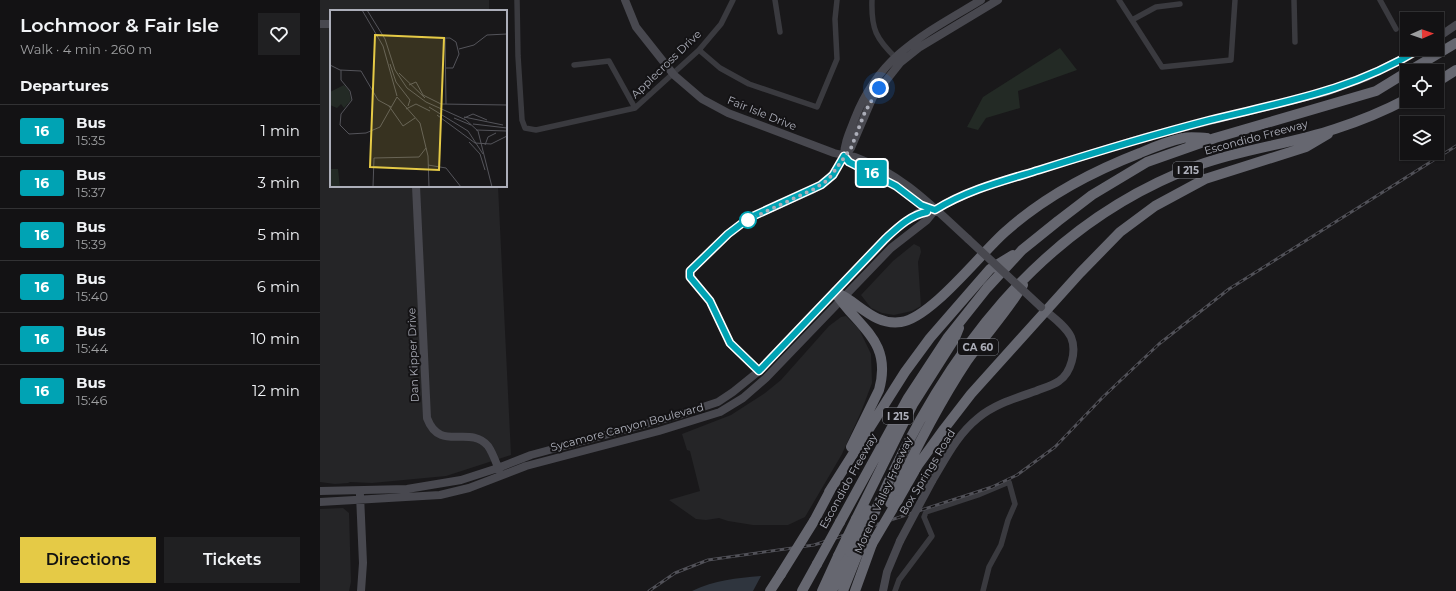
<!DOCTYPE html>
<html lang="en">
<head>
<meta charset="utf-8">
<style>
	body { margin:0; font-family:Montserrat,sans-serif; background:#202022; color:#f1f3f6; height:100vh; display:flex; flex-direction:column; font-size:15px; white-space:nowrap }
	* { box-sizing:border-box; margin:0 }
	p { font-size:13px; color:#9d9ea0 }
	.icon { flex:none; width:22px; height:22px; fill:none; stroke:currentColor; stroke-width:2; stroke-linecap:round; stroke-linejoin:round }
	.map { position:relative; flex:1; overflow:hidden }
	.panel { display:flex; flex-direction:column; background:#131214; width:320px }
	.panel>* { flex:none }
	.badge { padding:0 8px; border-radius:3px; font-size:14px; line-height:26px }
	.needle { width:26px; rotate:88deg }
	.buttons { position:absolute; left:1080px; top:12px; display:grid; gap:8px }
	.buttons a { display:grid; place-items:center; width:44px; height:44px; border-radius:0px; background:#131214; box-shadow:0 1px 3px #0004,0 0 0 1px #323234; font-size:20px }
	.you { position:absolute; width:20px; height:20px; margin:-10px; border:3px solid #fff; border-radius:50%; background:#1a73e8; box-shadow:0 0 0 6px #1a73e833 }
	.map>.badge { position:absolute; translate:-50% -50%; box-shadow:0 0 0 2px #fff }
	h2 { padding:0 20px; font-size:15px; line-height:36px }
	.round { display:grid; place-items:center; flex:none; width:42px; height:42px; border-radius:0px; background:#202022 }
	.headline { display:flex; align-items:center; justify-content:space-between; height:68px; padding:0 20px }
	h1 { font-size:19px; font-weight:600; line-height:30px }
	.action { display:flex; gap:8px; margin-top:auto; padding:8px 20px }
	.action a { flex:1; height:46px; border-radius:0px; background:#e5ca46; color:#111; font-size:16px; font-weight:600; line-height:46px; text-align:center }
	.action a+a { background:#202022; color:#f1f3f6 }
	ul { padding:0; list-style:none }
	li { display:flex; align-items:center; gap:12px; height:52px; padding:0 20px; border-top:1px solid #323234 }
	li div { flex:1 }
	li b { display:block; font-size:15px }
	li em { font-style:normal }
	li .badge { min-width:44px; font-weight:700; text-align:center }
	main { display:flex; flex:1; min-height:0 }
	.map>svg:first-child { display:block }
</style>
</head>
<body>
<main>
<section class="panel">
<div class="headline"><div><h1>Lochmoor &amp; Fair Isle</h1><p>Walk · 4 min · 260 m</p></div><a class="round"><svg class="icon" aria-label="heart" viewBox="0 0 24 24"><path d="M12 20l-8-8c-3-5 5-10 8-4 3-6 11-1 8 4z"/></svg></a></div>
<h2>Departures</h2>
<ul>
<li><span class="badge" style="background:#00a3b4;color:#fff">16</span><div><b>Bus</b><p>15:35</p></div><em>1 min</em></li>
<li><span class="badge" style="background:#00a3b4;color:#fff">16</span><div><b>Bus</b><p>15:37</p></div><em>3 min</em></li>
<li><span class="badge" style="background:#00a3b4;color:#fff">16</span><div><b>Bus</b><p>15:39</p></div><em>5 min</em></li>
<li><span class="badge" style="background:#00a3b4;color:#fff">16</span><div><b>Bus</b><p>15:40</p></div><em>6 min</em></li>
<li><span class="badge" style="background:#00a3b4;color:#fff">16</span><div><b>Bus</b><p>15:44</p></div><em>10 min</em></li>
<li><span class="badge" style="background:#00a3b4;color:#fff">16</span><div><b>Bus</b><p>15:46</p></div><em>12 min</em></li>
</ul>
<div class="action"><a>Directions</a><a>Tickets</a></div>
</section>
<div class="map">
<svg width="1136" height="591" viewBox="0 0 1136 591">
	<rect width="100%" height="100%" fill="#19181a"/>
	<path fill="#252527" d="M 0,0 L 169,0 L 169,11 L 11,11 L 11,186 L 178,186 L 191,455 L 126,476 L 52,483 L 30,482 L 28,483 L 15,484 L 0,482 Z
		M 594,244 L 600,247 L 601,252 L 598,262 L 601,306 L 592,311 L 574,315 L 562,313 L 551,308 L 541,295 L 573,261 Z
		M 526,316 L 539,329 L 551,354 L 552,383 L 541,412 L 522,454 L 485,517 L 468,525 L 433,525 L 408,521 L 399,518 L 386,520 L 376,519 L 349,500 L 380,491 L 370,451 L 367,450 L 362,434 L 411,415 L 445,393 L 461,380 L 509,326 L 521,317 Z
		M 23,508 L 29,513 L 31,582 L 29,591 L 0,591 L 0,509 Z"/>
	<path fill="#232a25" d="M 740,48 L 757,70 L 698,91 L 700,108 L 666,118 L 658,130 L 647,127 L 663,97 Z"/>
	<path fill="#2f353e" d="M 441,576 L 433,591 L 372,591 C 395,580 416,578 441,576 Z"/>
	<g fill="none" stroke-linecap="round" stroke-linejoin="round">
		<path stroke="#3a3a3f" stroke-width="5.5" d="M 197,0 L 198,56 L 202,120 L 205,128 L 216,130 L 315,108 L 379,50 L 401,24 L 413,0
			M 455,0 L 460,32
			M 552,0 C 551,29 556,39 577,59
			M 799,0 L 842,67 L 911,60 L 915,0
			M 974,0 L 975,42
			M 1060,0 L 1076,29
			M 812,20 L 836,7 L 860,4
			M 379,50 L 400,68 L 429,84 L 497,107 L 517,59 L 515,19 L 517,0
			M 254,65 L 289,61 L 315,108
			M 575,591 L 579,580 L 612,536 L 604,517 L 606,512 L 658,495 L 689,482 L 695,504 L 688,520 L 681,545 L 669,567 L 663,591"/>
		<path stroke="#48484f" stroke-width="8" d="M 305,0 L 316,27 L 354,75 L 382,99 L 408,113 L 514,153 C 521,155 529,155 535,157 C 582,174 613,207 648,239
			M 0,24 L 11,24
			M 1117,38 L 1136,25
			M 524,156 C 524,143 530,131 535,118 C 560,54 605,34 661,0
			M 524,156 L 529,162 L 576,186 L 601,205 L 615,210
			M 96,186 L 107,418 C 120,453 149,424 168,446 C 173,453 176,463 180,472
			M 439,371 L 410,343 L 390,301 L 370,277 L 370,271 L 408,234 L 429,218 L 494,189 L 508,180 L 531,148 L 553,97 L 580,63 L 600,47 L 678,0
			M 612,481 C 626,458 637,435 658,418 C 675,404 696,398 716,391 C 723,388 732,386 739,381 C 751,373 757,351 751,337 C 745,325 731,316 721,307
			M 0,491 L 87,489 L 141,480 L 178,468 L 211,455 L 359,415 L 398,402 L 413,392 L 439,371 L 575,230 L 598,213 L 615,210
			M 40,495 L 43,563 L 41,591
			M 0,502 L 120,495 L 149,488 L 206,466 L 339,431 L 400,412 L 423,398 L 446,378 L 571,248 L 607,220 L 615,210 L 627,203 L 661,188 L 822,138 L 1006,92 L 1047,77 L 1100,49
			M 563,591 L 567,572 L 580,541"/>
		<path stroke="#666770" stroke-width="10" d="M 1089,71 L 1136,43
			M 1117,82 L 1136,70
			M 515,292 C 538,301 553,326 581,322 C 611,318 661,253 685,232 C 725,196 771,172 820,153 C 834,147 849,141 863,138 C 871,136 880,138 887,138
			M 515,292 C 537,327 573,340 559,390 L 531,447
			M 509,492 L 585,372 L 610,338 L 670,269 L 693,255
			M 578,500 L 598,465 L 624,429 L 651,394 L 760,273 L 800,232 L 835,206 L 885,179 L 986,147 L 1008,134
			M 570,503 C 593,454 617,406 647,361 C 665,335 687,312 703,285
			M 557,507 C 623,357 719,224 879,165 C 923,149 971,144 1015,129 C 1040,121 1064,111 1087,99
			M 536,519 L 593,404 L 635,338 L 639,328
			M 494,521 L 512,487
			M 520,522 L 588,398 L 628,337 L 667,288 L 702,250 L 738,221 L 772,195 L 827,162 L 895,138 L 1056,91 L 1087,72
			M 450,591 L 461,574
			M 482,591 L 497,564
			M 502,591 L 518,556
			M 512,591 L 530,552
			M 523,591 L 540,548
			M 535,591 L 552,544"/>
		<defs>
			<path id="rail" d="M 329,591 L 355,573 L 388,560 L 494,545 L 672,487 L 697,475 L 735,447 L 783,397 L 839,344 L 909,289 L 1136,146"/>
		</defs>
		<use href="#rail" stroke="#515158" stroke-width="3"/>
		<use href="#rail" stroke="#141315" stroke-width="1.5" stroke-dasharray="4.5" stroke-linecap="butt"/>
		<path stroke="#48484f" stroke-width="8" d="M 648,239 L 721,307
			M 580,541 L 612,481"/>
		<path stroke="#666770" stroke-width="10" d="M 552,544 L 578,500
			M 540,548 L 557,507
			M 530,552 L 548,510
			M 518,556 L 536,519
			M 497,564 L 520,522
			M 461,574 L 494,521"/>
	</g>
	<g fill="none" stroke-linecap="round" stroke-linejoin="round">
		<defs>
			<path id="line" d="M 607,212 C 590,215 577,228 565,239 L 439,371 L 410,343 L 390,301 L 370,277 L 370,271 L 408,234 L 429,218 L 501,185 L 513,175 L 524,156 L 529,162 L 576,186 L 601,205 L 615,210 C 647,190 683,181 719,170 C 776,152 832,135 890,120 C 967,101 1031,91 1100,49"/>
		</defs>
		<use href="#line" stroke="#fff" stroke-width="9"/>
		<use href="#line" stroke="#00a3b4" stroke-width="6"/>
		<path stroke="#acaeb9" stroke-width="4" stroke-dasharray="0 7.2" d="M 428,220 L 494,189 L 508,180 L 531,148 L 545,112 L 559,88"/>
	</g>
	<circle fill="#fff" stroke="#00a3b4" stroke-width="2" cx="428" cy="220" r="8"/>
	<g text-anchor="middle" stroke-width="4" stroke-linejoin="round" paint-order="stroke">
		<g fill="#141315" stroke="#7e8088" stroke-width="1">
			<rect x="853" y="162" width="30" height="16" rx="3"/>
			<rect x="638" y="339" width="40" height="16" rx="3"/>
			<rect x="563" y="408" width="30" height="16" rx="3"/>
		</g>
		<g font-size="10" font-weight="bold" fill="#acaeb9">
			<text x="868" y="174">I 215</text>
			<text x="658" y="351">CA 60</text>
			<text x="578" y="420">I 215</text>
		</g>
		<g font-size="11" fill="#acaeb9" stroke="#141315">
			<text transform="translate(346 64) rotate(-44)" y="4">Applecross Drive</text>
			<text transform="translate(442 113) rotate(22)" y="4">Fair Isle Drive</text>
			<text transform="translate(936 137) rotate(-15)" y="4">Escondido Freeway</text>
			<text transform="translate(93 355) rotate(-92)" y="4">Dan Kipper Drive</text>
			<text transform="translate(307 427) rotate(-15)" y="4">Sycamore Canyon Boulevard</text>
			<text transform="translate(607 472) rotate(-59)" y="4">Box Springs Road</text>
			<text transform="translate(528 481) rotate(-61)" y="4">Escondido Freeway</text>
			<text transform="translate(563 495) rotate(-66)" y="4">Moreno Valley Freeway</text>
		</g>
	</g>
	<g transform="translate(10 10)">
		<rect width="177" height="177" fill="#19181a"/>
		<path d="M 14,75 L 19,80 L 21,90 L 14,98 L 11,94 L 7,98 L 0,95 L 0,82 ZM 0,159 L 8,159 L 10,177 L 0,177 Z" fill="#232a25"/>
		<path fill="none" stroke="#54545a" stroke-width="1" d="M 32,0 L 53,36 L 67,86M 37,0 L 55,29 L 65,60 L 77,78 L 96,92 L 136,110 L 148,121 L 162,177M 129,39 L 144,35 L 157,25 L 177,24M 60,54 L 66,72 L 80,90 L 78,96M 0,55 L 10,60 L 31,61 L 48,90 L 61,97M 11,60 L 11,70 L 20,81 L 22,90 L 11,104 L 10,115 L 19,124 L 36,123 L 50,117 L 67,87M 69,63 L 95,88M 79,75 L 86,72 L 93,85 L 111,94 L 177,95M 67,87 L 90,113 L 98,146 L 99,177M 116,94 L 115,28 L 120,28 L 126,32 L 129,44 L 123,58 L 116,58M 59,96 L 73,116 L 85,108M 99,97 L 138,121 L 153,144M 76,99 L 86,94 L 100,101M 107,105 L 145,133 L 161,134 L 177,126M 134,107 L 173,115M 124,108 L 141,115M 134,108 L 143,104 L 157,110M 143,114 L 177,118M 146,120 L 177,121M 139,132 L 150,144 L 155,160M 155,135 L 158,127 L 166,123M 98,155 L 116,158 L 131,177M 43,177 L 44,148 L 89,147 L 96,138"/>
		<path fill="#e5ca46" fill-opacity="0.15" stroke="#e5ca46" stroke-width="2" d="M 45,25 L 114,28 L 109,160 L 40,157 Z"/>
		<rect width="177" height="177" fill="none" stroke="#acaeb9" stroke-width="2"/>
	</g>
</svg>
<div class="buttons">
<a><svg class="needle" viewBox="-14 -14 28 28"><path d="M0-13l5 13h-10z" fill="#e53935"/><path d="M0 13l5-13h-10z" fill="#9d9ea0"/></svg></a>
<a><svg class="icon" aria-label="locate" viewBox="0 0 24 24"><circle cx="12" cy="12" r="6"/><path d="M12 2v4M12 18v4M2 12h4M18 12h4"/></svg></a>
<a><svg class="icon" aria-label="layers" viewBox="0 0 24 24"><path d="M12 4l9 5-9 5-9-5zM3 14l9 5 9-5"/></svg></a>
</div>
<div class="you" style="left:559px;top:88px"></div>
<b class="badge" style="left:552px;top:173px;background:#00a3b4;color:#fff">16</b>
</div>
</main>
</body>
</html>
